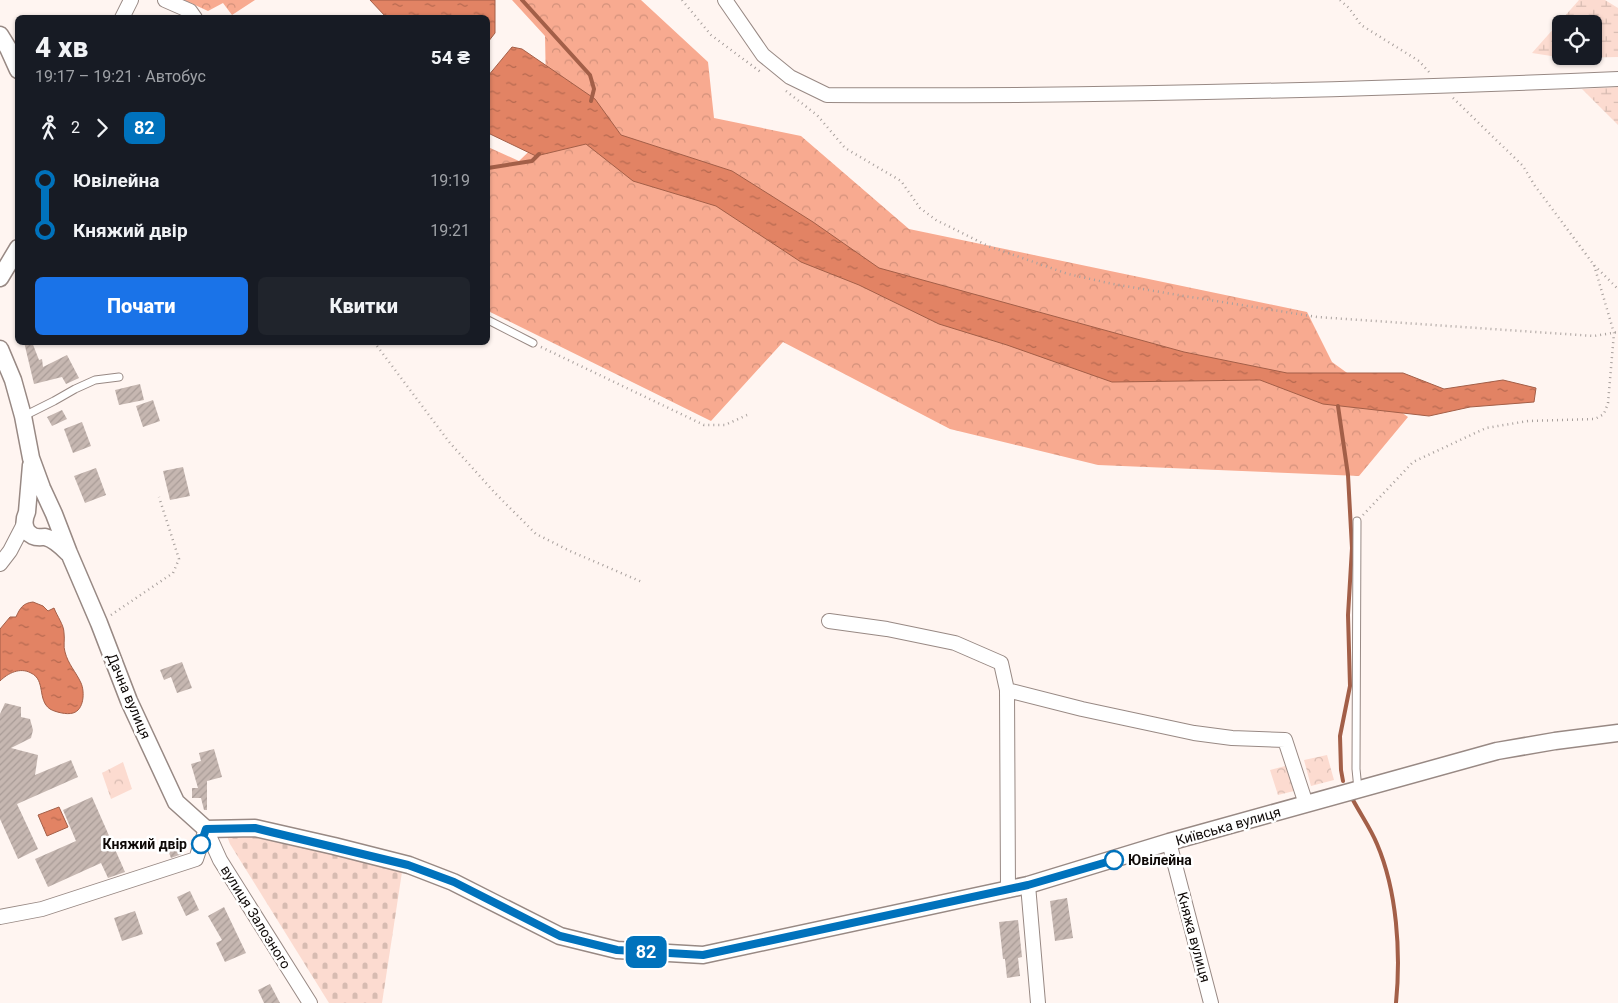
<!DOCTYPE html>
<html lang="uk">
<head>
<meta charset="utf-8">
<style>
	body { margin:0; font-family:Roboto,sans-serif; background:#20242c; color:#f1f3f6; height:100vh; display:flex; flex-direction:column; font-size:19px; white-space:nowrap }
	* { box-sizing:border-box; margin:0 }
	p { font-size:16px; color:#9ea1a6 }
	.icon { flex:none; width:28px; height:28px; fill:none; stroke:currentColor; stroke-width:2; stroke-linecap:round; stroke-linejoin:round }
	.map { position:relative; flex:1; overflow:hidden }
	.panel { position:absolute; left:15px; top:15px; width:475px; height:330px; display:flex; flex-direction:column; background:#171b24; border-radius:8px; box-shadow:0 1px 4px #0004 }
	.panel>* { flex:none }
	.badge { padding:0 10px; border-radius:8px; font-size:18px; line-height:32px }
	.buttons { position:absolute; left:1552px; top:15px; display:grid; gap:10px }
	.buttons a { display:grid; place-items:center; width:50px; height:50px; border-radius:8px; background:#171b24; box-shadow:0 1px 4px #0004; font-size:25px }
	.map>.badge { position:absolute; translate:-50% -50%; box-shadow:0 0 0 2px #fff }
	.legs { display:flex; align-items:center; gap:8px; height:55px; padding:0 20px; font-size:16px }
	.legs p { margin-inline-start:auto }
	.head { display:flex; align-items:center; justify-content:space-between; height:85px; padding:0 20px }
	h1 { font-size:28px; font-weight:800; line-height:38px }
	.cta { display:flex; gap:10px; margin-top:auto; padding:10px 20px }
	.cta a { flex:1; height:58px; border-radius:8px; background:#1a73e8; color:#fff; font-size:20px; font-weight:800; line-height:58px; text-align:center }
	.cta a+a { background:#20242c; color:#f1f3f6 }
	ul { padding:0 20px; list-style:none }
	li { display:flex; align-items:center; gap:18px; height:50px; font-size:19px }
	li i { display:grid; place-items:center; width:8px; height:100%; margin:0 6px; background:currentColor }
	li i::after { content:''; width:12px; height:12px; margin:-6px; border:4px solid; border-radius:50%; background:#171b24 }
	li p { margin-inline-start:auto }
	li:first-child i { background:linear-gradient(#0000 50%,currentColor 0) }
	li:last-child i { background:linear-gradient(currentColor 50%,#0000 0) }
	.map>svg:first-child { display:block }
</style>
</head>
<body>
<div class="map">
<svg width="1618" height="1003" viewBox="0 0 1618 1003">
	<defs>
		<pattern id="forest-crowns" width="20" height="18" patternUnits="userSpaceOnUse" patternTransform="scale(1.25)"><rect width="20" height="18" fill="#f8aa90"/><path d="M2 6a3 3 0 1 1 6 0M12 15a3 3 0 1 1 6 0" fill="none" stroke="#d3917b"/></pattern>
		<pattern id="wetland-marsh" width="20" height="14" patternUnits="userSpaceOnUse" patternTransform="scale(1.25)"><rect width="20" height="14" fill="#fcdbd0"/><path d="M1 5h8M5 5V1M11 12h8M15 12V8" fill="none" stroke="#d7bbb1"/></pattern>
		<pattern id="cemetery-stones" width="16" height="16" patternUnits="userSpaceOnUse" patternTransform="scale(1.25)"><rect width="16" height="16" fill="#fcdbd0"/><path d="M2 7V4a2 2 0 0 1 4 0v3zM10 15v-3a2 2 0 0 1 4 0v3z" fill="#d7bbb1"/></pattern>
		<pattern id="park-crowns" width="20" height="18" patternUnits="userSpaceOnUse" patternTransform="scale(1.25)"><rect width="20" height="18" fill="#fcdbd0"/><path d="M2 6a3 3 0 1 1 6 0M12 15a3 3 0 1 1 6 0" fill="none" stroke="#d7bbb1"/></pattern>
		<pattern id="water-ripples" width="26" height="14" patternUnits="userSpaceOnUse" patternTransform="scale(1.25)"><rect width="26" height="14" fill="#e28364"/><path d="M2 4q2-2 4 0t4 0M15 11q2-2 4 0t4 0" fill="none" stroke="#b66950"/></pattern>
		<pattern id="building-hatch" width="6" height="6" patternUnits="userSpaceOnUse" patternTransform="scale(1.25)"><rect width="6" height="6" fill="#c6b7b1"/><path d="M-1 1l2-2M0 6l6-6M5 7l2-2" fill="none" stroke="#a99c97"/></pattern>
	</defs>
	<rect width="100%" height="100%" fill="#fff5f1"/>
	<path fill="url(#forest-crowns)" d="M 184,0 L 255,0 L 232,15 L 223,3 L 208,11 Z
		M 512,0 L 641,0 L 708,62 L 714,118 L 801,136 L 909,229 L 1307,312 L 1332,362 L 1408,417 L 1359,476 L 1098,465 L 950,429 L 783,342 L 711,421 L 488,311 L 488,147 L 519,161 L 547,134 L 545,36 Z"/>
	<path fill="url(#wetland-marsh)" fill-rule="evenodd" d="M 1579,0 L 1605,0 L 1618,8 L 1618,57 L 1564,58 L 1532,53 ZM 1561,24 L 1594,24 L 1594,56 L 1561,56 Z
		M 1618,87 L 1618,125 L 1582,89 Z"/>
	<path fill="url(#cemetery-stones)" d="M 233,830 L 402,872 L 382,1003 L 329,1003 L 230,844 L 227,836 Z"/>
	<path fill="url(#park-crowns)" d="M 1327,755 L 1334,780 L 1311,786 L 1304,760 Z
		M 123,762 L 132,789 L 111,799 L 102,773 Z
		M 1289,765 L 1298,790 L 1278,795 L 1270,770 Z"/>
	<path fill="url(#water-ripples)" stroke="#a35f48" d="M 370,0 L 495,0 L 495,33 L 488,42 L 488,18 L 386,17 Z
		M 512,47 L 522,49 L 595,99 L 621,135 L 732,171 L 813,222 L 879,268 L 1184,352 L 1287,373 L 1403,373 L 1444,389 L 1503,380 L 1536,388 L 1534,402 L 1470,407 L 1429,416 L 1323,404 L 1260,380 L 1112,382 L 1007,345 L 939,324 L 859,285 L 801,262 L 716,206 L 633,181 L 586,144 L 536,156 L 488,133 L 488,76 Z
		M 33,602 L 43,606 L 48,611 L 54,608 C 57,616 64,625 64,633 C 65,640 63,646 65,652 C 68,664 76,672 81,683 C 85,692 84,710 73,713 C 67,715 55,712 50,709 C 37,700 46,680 31,673 C 20,667 8,673 0,681 L 0,629 L 10,617 L 16,617 C 20,608 23,603 33,602 Z
		M 59,807 L 68,827 L 47,836 L 38,815 Z"/>
	<g fill="none" stroke-linecap="round" stroke-linejoin="round">
		<path stroke="#a35f48" stroke-width="4" d="M 522,0 L 590,75 L 594,89 L 591,101
			M 488,168 L 532,161 L 539,154
			M 1338,406 L 1348,475 L 1352,548 L 1348,615 L 1350,686 L 1340,736 L 1341,770 L 1343,781
			M 1353,800 C 1361,815 1371,829 1377,844 C 1397,891 1401,952 1396,1003"/>
	</g>
	<path fill="url(#building-hatch)" d="M 24,342 L 32,342 L 39,360 L 42,359 L 43,367 L 67,355 L 79,378 L 66,384 L 62,377 L 34,384 Z
		M 140,384 L 144,400 L 119,405 L 115,390 Z
		M 153,400 L 160,421 L 143,427 L 136,406 Z
		M 62,410 L 67,419 L 52,426 L 47,417 Z
		M 82,422 L 91,446 L 73,453 L 64,429 Z
		M 183,467 L 190,496 L 170,500 L 163,471 Z
		M 96,468 L 106,495 L 85,503 L 74,476 Z
		M 182,662 L 192,688 L 177,693 L 171,677 L 164,680 L 160,670 Z
		M 5,703 L 21,707 L 21,717 L 30,719 L 33,730 L 31,738 L 11,748 L 38,755 L 35,775 L 71,760 L 78,777 L 17,804 L 38,849 L 18,859 L 0,819 L 0,714 Z
		M 214,749 L 222,777 L 207,781 L 207,810 L 204,810 L 201,798 L 192,798 L 192,788 L 198,788 L 191,764 L 201,761 L 199,753 Z
		M 92,797 L 125,872 L 108,878 L 101,863 L 48,887 L 35,859 L 76,841 L 63,810 Z
		M 179,844 L 182,854 L 171,858 L 167,848 Z
		M 190,891 L 199,910 L 186,916 L 177,897 Z
		M 1067,898 L 1073,938 L 1055,941 L 1050,901 Z
		M 224,907 L 246,953 L 225,962 L 216,943 L 222,940 L 208,916 Z
		M 135,911 L 143,934 L 122,941 L 114,918 Z
		M 1018,920 L 1022,957 L 1018,958 L 1020,976 L 1007,978 L 1005,959 L 1003,959 L 999,922 Z
		M 270,984 L 280,1003 L 264,1003 L 258,990 Z"/>
	<g fill="none" stroke-linecap="round" stroke-linejoin="round">
		<defs>
			<path id="service" d="M 488,320 L 533,343
				M 24,416 L 54,401 L 75,389 L 95,380 L 119,377
				M 1357,521 L 1356,769 L 1358,789"/>
			<path id="minor" d="M 165,0 L 190,11 L 195,18
				M 725,0 L 763,55 L 790,77 L 827,95 C 1091,97 1354,90 1618,79
				M 122,18 L 131,0
				M 0,564 L 10,551 L 24,524
				M 829,621 L 887,629 L 955,643 L 1001,663 L 1007,690 L 1082,709 L 1194,733 L 1232,738 L 1285,740 L 1306,804
				M 1007,690 L 1008,890
				M 206,829 L 220,860 L 310,1003
				M 1169,842 L 1211,1003
				M 1028,885 L 1038,1003
				M 0,917 L 42,909 L 196,859 L 206,829"/>
			<path id="tertiary" d="M 0,35 L 8,48 L 18,70
				M 0,278 L 18,248
				M 0,349 L 13,380 L 23,416 L 31,458 L 42,488 L 54,514 L 69,553 L 99,623 L 129,701 L 176,802 L 206,829 L 255,828 L 334,846 L 409,865 L 453,882 L 560,936 L 617,950 L 703,955 L 1028,885 L 1169,842 L 1497,751 L 1555,741 L 1618,733
				M 31,465 L 27,512 C 23,521 23,531 33,536 C 37,538 41,537 45,537 C 54,539 62,547 68,553"/>
		</defs>
		<use href="#service" stroke="#988984" stroke-width="9"/>
		<use href="#minor" stroke="#988984" stroke-width="16"/>
		<use href="#tertiary" stroke="#988984" stroke-width="19"/>
		<path stroke="#a8a09d" stroke-width="2.5" stroke-dasharray="1 4" stroke-linecap="butt" d="M 682,0 L 711,35 L 762,73
			M 1340,0 L 1349,8 L 1361,25 L 1419,61 L 1429,72
			M 786,91 L 817,115 L 845,148 L 901,181 L 920,208 L 936,220 L 988,246 L 1068,274 L 1113,284 L 1178,295 L 1317,317 L 1594,336 L 1618,332
			M 1453,98 L 1523,166 L 1535,186 L 1594,265 L 1618,289
			M 374,342 L 450,443 L 495,493 L 536,534 L 570,551 L 642,582
			M 541,347 L 704,425 L 725,425 L 747,415
			M 1363,515 L 1413,462 L 1486,428 L 1528,421 L 1595,419 L 1604,414 L 1608,403 L 1614,333 L 1594,265
			M 111,615 L 173,573 L 179,559 L 159,497"/>
		<use href="#service" stroke="#fff" stroke-width="7"/>
		<use href="#minor" stroke="#fff" stroke-width="14"/>
		<use href="#tertiary" stroke="#fff" stroke-width="16"/>
	</g>
	<g fill="none" stroke-linecap="round" stroke-linejoin="round">
		<defs>
			<path id="line-1" d="M 201,844 L 206,829 L 255,828 L 271,832 L 408,865 L 454,882 L 560,936 L 617,950 L 703,955 L 1028,885 L 1114,860"/>
		</defs>
		<use href="#line-1" stroke="#fff" stroke-width="11"/>
		<use href="#line-1" stroke="#0072bc" stroke-width="8"/>
	</g>
	<g fill="#fff" stroke="#0072bc" stroke-width="2.5">
		<circle cx="201" cy="844" r="9"/>
		<circle cx="1114" cy="860" r="9"/>
	</g>
	<g text-anchor="middle" stroke-width="5" stroke-linejoin="round" paint-order="stroke">
		<g font-size="14" fill="#0f0a08" stroke="#fff">
			<text transform="translate(129 696) rotate(67)" y="5">Дачна вулиця</text>
			<text transform="translate(1228 826) rotate(-16)" y="5">Київська вулиця</text>
			<text transform="translate(256 917) rotate(58)" y="5">вулиця Залозного</text>
			<text transform="translate(1194 937) rotate(75)" y="5">Княжа вулиця</text>
		</g>
		<g font-size="14" font-weight="bold" fill="#0f0a08" stroke="#fff" text-anchor="end">
			<text x="187" y="849">Княжий двір</text>
			<text x="1128" y="865" text-anchor="start">Ювілейна</text>
		</g>
	</g>
</svg>
<div class="buttons">
<a><svg class="icon" aria-label="locate" viewBox="0 0 24 24"><circle cx="12" cy="12" r="6"/><path d="M12 2v4M12 18v4M2 12h4M18 12h4"/></svg></a>
</div>
<b class="badge" style="left:646px;top:952px;background:#0072bc;color:#fff">82</b>
<section class="panel">
<div class="head"><div><h1>4 хв</h1><p>19:17 – 19:21 · Автобус</p></div><b>54 ₴</b></div>
<div class="legs"><svg class="icon" aria-label="walk" viewBox="0 0 24 24"><circle cx="13" cy="4" r="2"/><path d="M13 8l-2 6 4 7M11 14l-3 7M7 12l3-4h3l4 4"/></svg>2<svg class="icon" aria-label="forward" viewBox="0 0 24 24"><path d="M9 5l7 7-7 7"/></svg><b class="badge" style="background:#0072bc;color:#fff">82</b></div>
<ul>
<li><i style="color:#0072bc"></i><b>Ювілейна</b><p>19:19</p></li>
<li><i style="color:#0072bc"></i><b>Княжий двір</b><p>19:21</p></li>
</ul>
<div class="cta"><a>Почати</a><a>Квитки</a></div>
</section>
</div>
</body>
</html>
